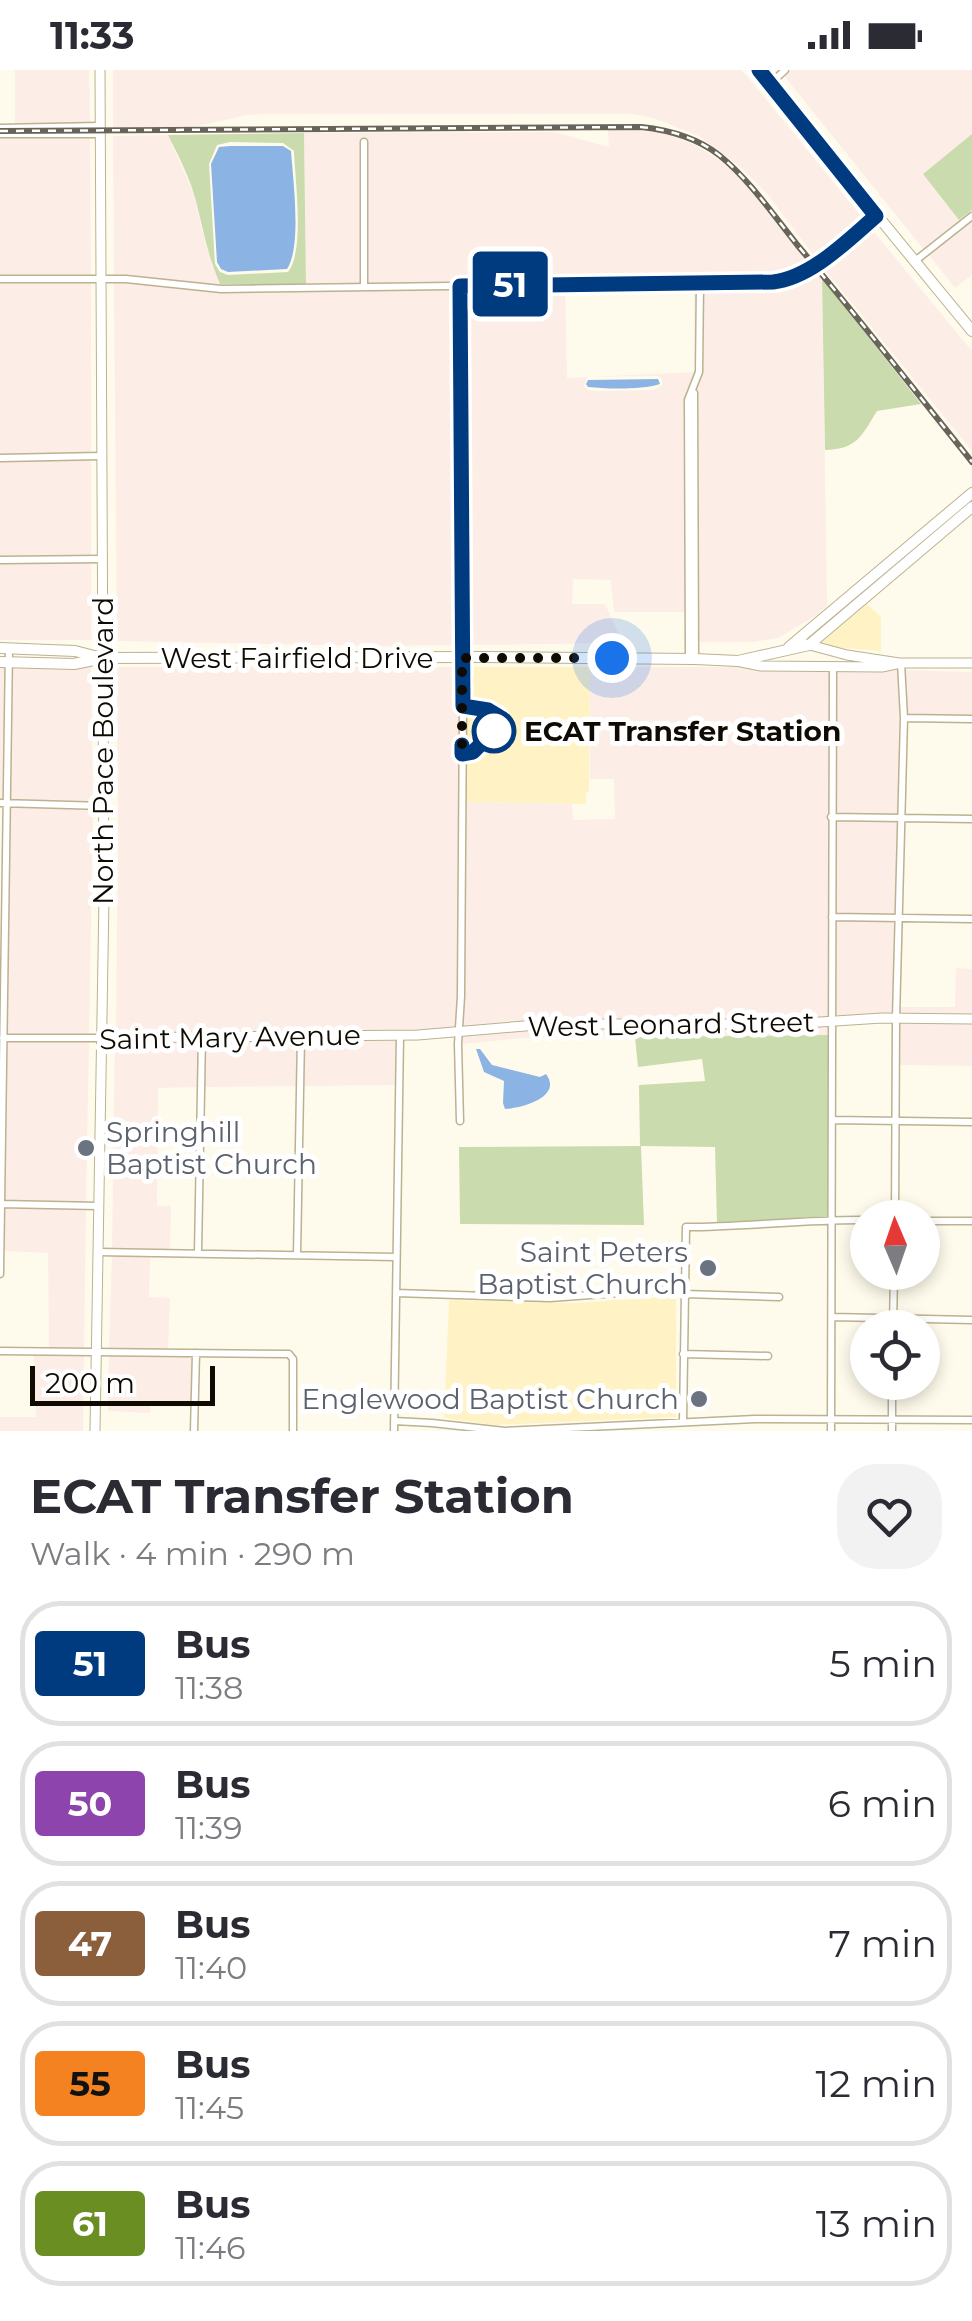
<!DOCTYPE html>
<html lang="en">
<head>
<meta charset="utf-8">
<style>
	body { margin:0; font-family:Montserrat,sans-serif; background:#f2f2f3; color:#2b2b33; height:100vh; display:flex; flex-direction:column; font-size:38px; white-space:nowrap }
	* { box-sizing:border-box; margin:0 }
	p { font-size:32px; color:#7c7c81 }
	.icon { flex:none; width:55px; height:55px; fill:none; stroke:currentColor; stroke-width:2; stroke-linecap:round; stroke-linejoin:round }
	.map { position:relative; height:1361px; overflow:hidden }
	.side { display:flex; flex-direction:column; background:#fff; flex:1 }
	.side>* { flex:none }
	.badge { padding:0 20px; border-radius:8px; font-size:35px; line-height:65px }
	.needle { width:65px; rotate:358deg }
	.tools { position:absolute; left:850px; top:1130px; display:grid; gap:20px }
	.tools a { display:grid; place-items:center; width:90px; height:90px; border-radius:50%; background:#fff; box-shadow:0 5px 15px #0003; font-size:50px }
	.scale { position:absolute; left:30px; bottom:25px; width:185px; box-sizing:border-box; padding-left:10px; border:5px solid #0f0b02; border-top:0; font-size:28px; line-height:35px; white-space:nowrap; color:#0f0b02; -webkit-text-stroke:8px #fff; paint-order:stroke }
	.you { position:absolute; width:50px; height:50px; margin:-25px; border:8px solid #fff; border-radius:50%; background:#1a73e8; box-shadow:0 0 0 15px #1a73e833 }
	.map>.badge { position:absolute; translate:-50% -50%; box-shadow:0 0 0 5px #fff }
	.round { display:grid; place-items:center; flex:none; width:105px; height:105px; border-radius:40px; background:#f2f2f3 }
	.head { display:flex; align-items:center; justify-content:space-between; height:170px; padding:0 30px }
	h1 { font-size:48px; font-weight:700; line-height:75px }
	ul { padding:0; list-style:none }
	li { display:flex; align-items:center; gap:30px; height:125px; margin:0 20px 15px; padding:0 10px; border:5px solid #e1e1e2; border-radius:40px }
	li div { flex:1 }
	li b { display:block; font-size:38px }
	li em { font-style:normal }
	li .badge { min-width:110px; font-weight:700; text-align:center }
	.status { display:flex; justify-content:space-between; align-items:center; height:70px; padding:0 50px; background:#fff; direction:ltr }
	.status svg { height:28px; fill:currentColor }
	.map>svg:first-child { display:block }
</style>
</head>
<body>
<div class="status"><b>11:33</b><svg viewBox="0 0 49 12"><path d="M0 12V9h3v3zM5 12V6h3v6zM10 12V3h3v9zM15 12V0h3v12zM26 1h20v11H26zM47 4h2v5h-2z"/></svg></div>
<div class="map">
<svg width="972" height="1361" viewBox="0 0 972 1361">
	<rect width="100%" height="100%" fill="#fffbec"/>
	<path fill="#fcede7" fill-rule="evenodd" d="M 15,0 L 89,0 L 90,53 L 15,54 Z
		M 113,0 L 742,0 L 865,151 L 817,190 L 768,125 L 743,99 L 699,66 L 653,48 L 632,44 L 266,44 L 247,45 L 194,57 L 113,57 Z
		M 790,0 L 972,0 L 972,64 L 923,104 L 959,150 L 924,180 L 785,7 Z
		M 608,60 L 656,62 L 670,65 L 695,75 L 715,87 L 739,107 L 811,194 L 801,201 L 773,209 L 367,213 L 367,69 L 361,69 L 361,213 L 306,214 L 304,63 L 554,62 L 609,77 Z
		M 168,65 L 195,126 L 201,156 L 213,198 L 220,214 L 302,214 L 221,216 L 114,205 L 113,66 Z
		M 90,67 L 91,205 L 0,205 L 0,68 Z
		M 972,150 L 972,205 L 955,218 L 929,185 Z
		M 869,156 L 972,281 L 972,381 L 821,195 Z
		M 815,200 L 822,208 L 827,536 L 815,546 L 778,568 L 752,572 L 699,572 L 697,317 L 702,302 L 703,217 L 782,215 L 797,210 Z
		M 0,212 L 91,212 L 91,383 L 0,384 Z
		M 114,212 L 221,223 L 457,219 L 459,575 L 376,576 L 117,571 Z
		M 694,217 L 697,217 L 696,301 L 685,331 L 686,542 L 614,542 L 611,510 L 573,509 L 572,534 L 605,534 L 623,573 L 465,575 L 463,219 L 565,218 L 567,308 L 695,302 ZM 658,306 L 662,309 L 662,315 L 654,320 L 597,321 L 588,320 L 584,316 L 588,307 Z
		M 91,390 L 91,486 L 0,486 L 0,391 Z
		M 0,493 L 91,493 L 91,570 L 0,570 Z
		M 0,597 L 6,597 L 4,730 L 0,730 Z
		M 12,597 L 91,597 L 93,732 L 10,730 Z
		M 117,597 L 459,597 L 457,957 L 420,961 L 116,964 L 118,772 Z
		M 590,597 L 749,597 L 829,600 L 829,949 L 548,950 L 463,957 L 465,732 L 572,734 L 573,750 L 615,749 L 614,709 L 590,709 Z
		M 836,600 L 899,600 L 899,744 L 834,743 Z
		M 905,600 L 972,602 L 972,646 L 907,645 Z
		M 10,737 L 93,739 L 89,964 L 7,964 Z
		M 834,750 L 899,751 L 897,844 L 835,844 Z
		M 835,851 L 897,851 L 894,945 L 835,949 Z
		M 956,898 L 972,899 L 972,946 L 900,945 L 900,937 L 955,937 Z
		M 900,952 L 972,953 L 972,996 L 900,995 Z
		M 829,956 L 829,965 L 523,968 L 462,974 L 463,964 L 548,957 Z
		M 298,968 L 297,1016 L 204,1017 L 205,969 Z
		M 304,968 L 397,969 L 396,1015 L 303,1016 Z
		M 198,969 L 198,1017 L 158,1018 L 157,1136 L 171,1136 L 170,1179 L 112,1178 L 115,971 Z
		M 7,971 L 89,972 L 86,1132 L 4,1130 Z
		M 4,1138 L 86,1139 L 84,1278 L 49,1277 L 48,1183 L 3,1181 Z
		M 112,1186 L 150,1186 L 149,1227 L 170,1228 L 168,1279 L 109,1279 Z
		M 34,1285 L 84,1286 L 83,1361 L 0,1361 L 0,1347 L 36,1347 Z
		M 109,1286 L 193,1286 L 192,1337 L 151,1336 L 150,1343 L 108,1341 Z"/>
	<path fill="#fff3c6" d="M 867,534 L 881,547 L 881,581 L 841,578 L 820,573 Z
		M 465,597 L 590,597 L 589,722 L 586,723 L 586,734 L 465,732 Z
		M 676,1226 L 676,1347 L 494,1355 L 444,1348 L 449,1230 L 572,1233 Z"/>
	<path fill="#cadbad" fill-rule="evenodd" d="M 304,63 L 306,214 L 220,214 C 208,187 203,159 196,131 C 190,108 178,85 168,65 ZM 230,72 L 283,73 L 294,81 C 295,110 305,181 288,202 L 228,205 L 220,202 L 215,194 L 209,94 L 217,75 Z
		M 972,64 L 972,140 L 959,150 L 923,104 Z
		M 822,208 L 921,334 L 877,341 C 861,367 857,379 825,380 Z
		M 829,965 L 829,1146 L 717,1153 L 715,1077 L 641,1076 L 644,1155 L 460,1154 L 459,1077 L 640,1076 L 639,1015 L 705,1011 L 702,989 L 638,997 L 635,967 Z"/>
	<path fill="#8bb4e4" d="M 230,76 L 283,76 L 291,81 C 293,109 302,177 287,199 L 228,202 L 221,199 L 217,192 L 211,94 L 219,77 Z
		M 658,309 L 660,314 C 641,320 607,319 588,317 L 586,314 L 588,310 Z
		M 476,979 L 480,979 L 492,995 L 540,1007 L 546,1004 C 563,1027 522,1038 505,1039 L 503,1033 L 504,1011 L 484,1002 Z"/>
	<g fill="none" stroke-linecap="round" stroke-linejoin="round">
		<defs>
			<path id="street" d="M 770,14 L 785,0
				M 0,58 L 100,56
				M 0,64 L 100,64
				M 364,72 L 364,216
				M 915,191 L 972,146
				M 0,209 L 126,209 L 221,219 L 773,212 C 811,208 848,170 876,145
				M 694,323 L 695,589
				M 0,388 L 102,386
				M 0,490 L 102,489
				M 689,589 L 688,330 L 699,302 L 700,213
				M 904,648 L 972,649
				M 0,733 L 104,736
				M 831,747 L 972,749
				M 832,847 L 972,849
				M 3,968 L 102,968
				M 832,1050 L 972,1052
				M 460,1051 L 458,974 L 461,926 L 463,636 L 460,216
				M 0,1134 L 99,1136
				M 895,1148 L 896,948 L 904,648 L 901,593
				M 922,1151 L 972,1151
				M 98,1182 L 396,1187
				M 198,1183 L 202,966
				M 297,1185 L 301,966
				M 0,1204 L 9,578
				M 396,1223 L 550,1228 L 685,1218
				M 685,1224 L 779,1227
				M 832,1247 L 972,1250
				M 893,1258 L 894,1202
				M 0,1281 L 289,1284 L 293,1289 L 293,1361
				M 683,1284 L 768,1286
				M 892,1312 L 892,1361
				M 394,1351 L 432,1353 L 505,1361 L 755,1349 L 972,1350
				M 683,1352 L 686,1157 C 747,1157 807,1149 868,1150
				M 194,1361 L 196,1283
				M 394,1361 L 400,965
				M 831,1361 L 833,597"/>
			<path id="secondary" d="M 806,574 L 847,585 L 899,593
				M 741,592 L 761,596 L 882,597 L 901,593 L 972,593
				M 102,968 L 418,965 L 548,954 L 789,954 L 882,948 L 972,949
				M 95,1361 L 104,827 L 100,0"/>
			<path id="primary" d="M 758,0 L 972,261
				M 789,577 L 972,423
				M 0,578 L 75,581 L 98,587
				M 0,592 L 74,594 L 104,588 L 482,587 L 695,589 L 738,591 L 809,575 L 972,437"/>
		</defs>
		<use href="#street" stroke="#bbb28f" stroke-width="9"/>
		<use href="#secondary" stroke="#bbb28f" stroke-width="11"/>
		<use href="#primary" stroke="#bbb28f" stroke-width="12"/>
		<use href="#street" stroke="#fff" stroke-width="6"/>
		<use href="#secondary" stroke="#fff" stroke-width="9"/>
		<use href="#primary" stroke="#fff" stroke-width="10"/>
		<defs>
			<path id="rail" d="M 0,61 L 641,57 C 669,60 696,67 719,85 C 750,110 774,146 799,177 C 858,247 914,320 972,392"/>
		</defs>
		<use href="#rail" stroke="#686459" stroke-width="6"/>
		<use href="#rail" stroke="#fff" stroke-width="2.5" stroke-dasharray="8" stroke-linecap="butt"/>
	</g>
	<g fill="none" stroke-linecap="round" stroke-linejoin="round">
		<defs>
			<path id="line" d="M 462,675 L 462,684 L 473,682 L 497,658 L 498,646 L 488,640 L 463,636 L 460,216 L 773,212 C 811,208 848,170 876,146 L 759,0"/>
		</defs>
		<use href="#line" stroke="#fff" stroke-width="22"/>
		<use href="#line" stroke="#003b80" stroke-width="15"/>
		<path stroke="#0f0b02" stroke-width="10" stroke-dasharray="0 18" d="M 494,661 L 462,675 L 462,588 L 612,588"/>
	</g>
	<circle fill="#fff" stroke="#003b80" stroke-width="5" cx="494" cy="661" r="20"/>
	<g fill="#6b7280" stroke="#fff" stroke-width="4">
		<circle cx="86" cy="1078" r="10"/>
		<circle cx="708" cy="1198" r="10"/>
		<circle cx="699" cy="1329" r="10"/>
	</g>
	<g text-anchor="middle" stroke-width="10" stroke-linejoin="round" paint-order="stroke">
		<g font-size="28" fill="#0f0b02" stroke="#fff">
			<text x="297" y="598">West Fairfield Drive</text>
			<text transform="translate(103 681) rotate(-90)" y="10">North Pace Boulevard</text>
			<text transform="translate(671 954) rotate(-1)" y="10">West Leonard Street</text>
			<text transform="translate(230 967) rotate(-1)" y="10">Saint Mary Avenue</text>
		</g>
		<g font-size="28" font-weight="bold" fill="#0f0b02" stroke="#fff" text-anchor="start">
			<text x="524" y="671">ECAT Transfer Station</text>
		</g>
		<g font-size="28" fill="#5b616d" stroke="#fff" text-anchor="end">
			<text x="106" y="1072" text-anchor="start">Springhill<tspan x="106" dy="32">Baptist Church</tspan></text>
			<text x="688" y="1192">Saint Peters<tspan x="688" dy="32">Baptist Church</tspan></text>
			<text x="679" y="1339">Englewood Baptist Church</text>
		</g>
	</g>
</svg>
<div class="tools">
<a><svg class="needle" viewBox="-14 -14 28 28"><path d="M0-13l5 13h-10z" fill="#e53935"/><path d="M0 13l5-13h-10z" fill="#7c7c81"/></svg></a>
<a><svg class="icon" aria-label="locate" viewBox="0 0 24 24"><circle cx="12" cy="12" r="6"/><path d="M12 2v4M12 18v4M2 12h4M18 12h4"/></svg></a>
</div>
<div class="scale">200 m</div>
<div class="you" style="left:612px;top:588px"></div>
<b class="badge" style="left:510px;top:214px;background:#003b80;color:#fff">51</b>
</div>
<section class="side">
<div class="head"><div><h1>ECAT Transfer Station</h1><p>Walk · 4 min · 290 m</p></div><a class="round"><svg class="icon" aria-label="heart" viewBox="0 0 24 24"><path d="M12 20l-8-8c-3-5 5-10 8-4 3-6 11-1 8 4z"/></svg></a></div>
<ul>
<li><span class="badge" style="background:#003b80;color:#fff">51</span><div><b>Bus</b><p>11:38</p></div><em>5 min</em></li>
<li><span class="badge" style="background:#8e44ad;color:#fff">50</span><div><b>Bus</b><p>11:39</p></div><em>6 min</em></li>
<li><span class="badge" style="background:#8b5e3c;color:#fff">47</span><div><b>Bus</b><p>11:40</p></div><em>7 min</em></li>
<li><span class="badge" style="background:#f58220;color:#111">55</span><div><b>Bus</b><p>11:45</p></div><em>12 min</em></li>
<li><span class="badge" style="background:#6b8e23;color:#fff">61</span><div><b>Bus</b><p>11:46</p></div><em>13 min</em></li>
</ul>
</section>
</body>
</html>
